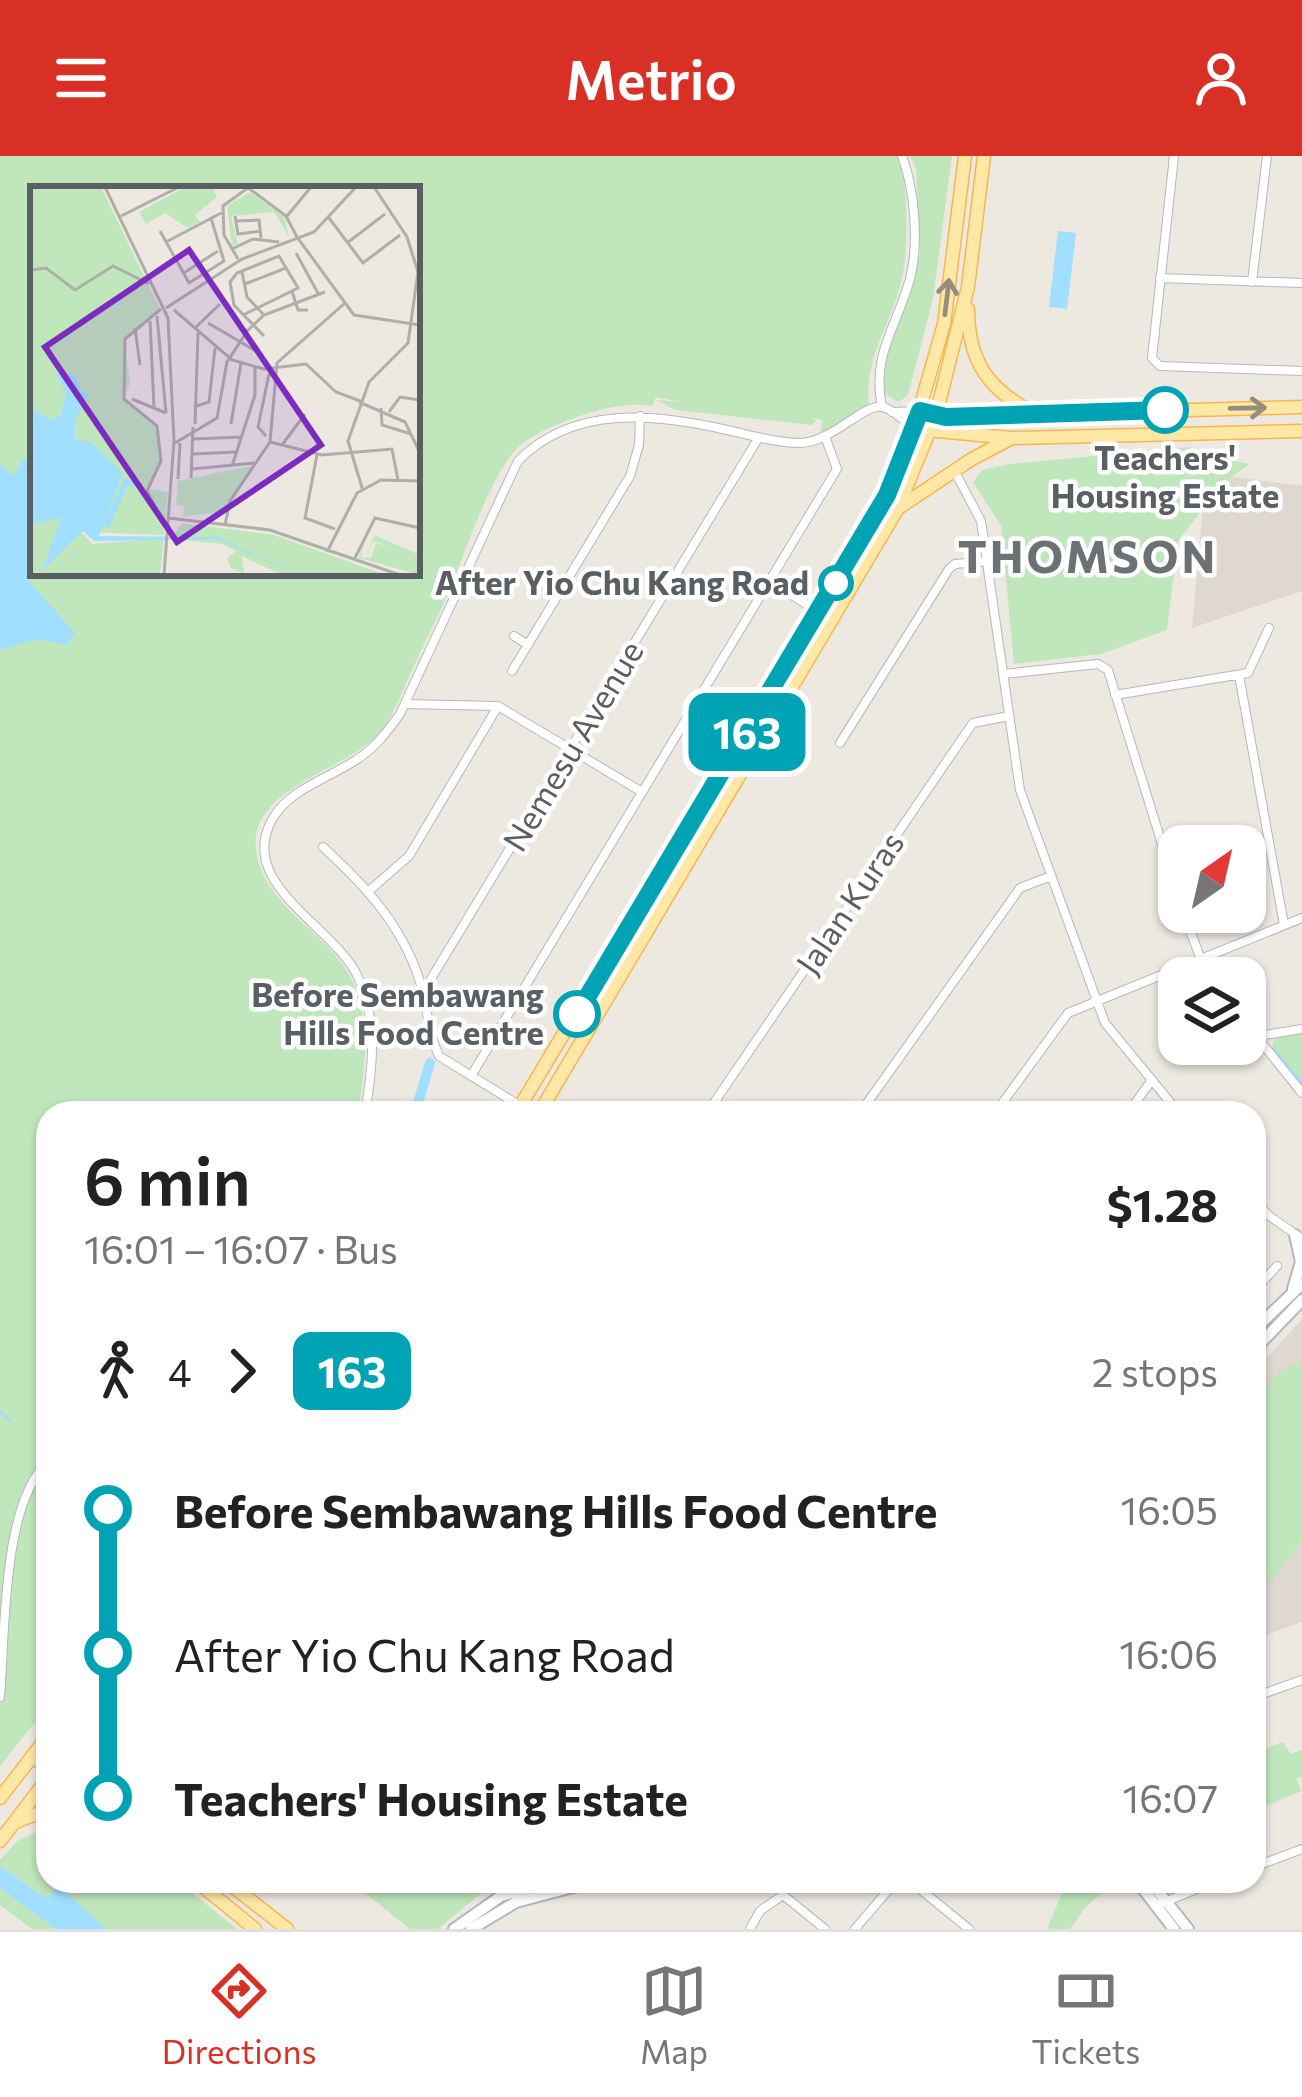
<!DOCTYPE html>
<html lang="en">
<head>
<meta charset="utf-8">
<style>
	body { margin:0; font-family:Commissioner,sans-serif; background:#f2f2f2; color:#222; height:100vh; display:flex; flex-direction:column; font-size:45px; white-space:nowrap }
	* { box-sizing:border-box; margin:0 }
	p { font-size:39px; color:#767676 }
	.icon { flex:none; width:66px; height:66px; fill:none; stroke:currentColor; stroke-width:2; stroke-linecap:round; stroke-linejoin:round }
	.map { position:relative; flex:1; overflow:hidden }
	.side { position:absolute; left:36px; top:945px; width:1230px; height:792px; display:flex; flex-direction:column; background:#fff; border-radius:36px; box-shadow:0 3px 9px #0004 }
	.side>* { flex:none }
	.badge { padding:0 24px; border-radius:18px; font-size:42px; line-height:78px }
	.needle { width:78px; rotate:34deg }
	.fabs { position:absolute; left:1158px; top:669px; display:grid; gap:24px }
	.fabs a { display:grid; place-items:center; width:108px; height:108px; border-radius:24px; background:#fff; box-shadow:0 3px 9px #0004; font-size:60px }
	.map>.badge { position:absolute; translate:-50% -50%; box-shadow:0 0 0 6px #fff }
	.legs { display:flex; align-items:center; gap:18px; height:132px; padding:0 48px; font-size:39px }
	.legs p { margin-inline-start:auto }
	.overview { display:flex; align-items:center; justify-content:space-between; height:204px; padding:0 48px }
	h1 { font-size:66px; font-weight:600; line-height:90px }
	ul { padding:0 48px; list-style:none }
	li { display:flex; align-items:center; gap:42px; height:144px; font-size:45px }
	li i { display:grid; place-items:center; width:18px; height:100%; margin:0 15px; background:currentColor }
	li i::after { content:''; width:30px; height:30px; margin:-15px; border:9px solid; border-radius:50%; background:#fff }
	li p { margin-inline-start:auto }
	li:first-child i { background:linear-gradient(#0000 50%,currentColor 0) }
	li:last-child i { background:linear-gradient(currentColor 50%,#0000 0) }
	header { display:flex; justify-content:space-between; align-items:center; height:156px; padding:0 48px; background:#d93025; color:#fff; font-size:54px; font-weight:600 }
	.dock { display:flex; justify-content:space-around; align-items:center; height:168px; border-top:3px solid #e0e0e0; background:#fff; font-size:33px; color:#767676 }
	.dock a { display:grid; justify-items:center; gap:6px }
	.dock .active { color:#d93025 }
	.map>svg:first-child { display:block }
</style>
</head>
<body>
<header><svg class="icon" aria-label="menu" viewBox="0 0 24 24"><path d="M4 6h16M4 12h16M4 18h16"/></svg>Metrio<svg class="icon" aria-label="person" viewBox="0 0 24 24"><circle cx="12" cy="8" r="4"/><path d="M4 21q1-7 8-7t8 7"/></svg></header>
<div class="map">
<svg width="1302" height="1773" viewBox="0 0 1302 1773">
	<rect width="100%" height="100%" fill="#ede9e1"/>
	<path fill="#ded8d0" d="M 1206,317 L 1302,330 L 1302,435 L 1192,472 Z
		M 1302,1163 L 1302,1466 L 1254,1483 L 1254,1216 Z"/>
	<path fill="#c0e7bc" fill-rule="evenodd" d="M 0,0 L 899,0 L 904,8 C 905,46 910,85 902,122 C 892,167 863,203 869,250 L 820,282 L 822,264 L 812,262 L 816,265 L 812,269 L 676,254 L 656,244 L 681,246 L 656,241 L 652,250 C 629,246 602,252 580,260 C 561,267 540,274 523,287 C 492,312 466,395 450,433 C 438,461 424,488 411,516 C 402,536 392,564 377,580 C 346,613 250,633 256,692 C 262,751 327,774 351,822 C 372,863 365,914 358,957 L 48,957 L 48,1315 L 44,1321 L 48,1324 L 48,1550 L 0,1610 ZM 33,33 L 417,33 L 417,417 L 33,417 Z
		M 910,0 L 952,0 L 933,143 L 908,239 L 899,246 L 886,239 L 878,228 L 920,98 L 916,12 Z
		M 1189,291 L 1205,300 L 1250,308 L 1223,327 L 1178,385 L 1167,474 L 1101,498 L 1014,508 L 1001,370 L 973,326 L 982,314 L 1010,308 Z
		M 1302,876 L 1302,937 L 1271,898 L 1274,882 Z
		M 1302,1203 L 1302,1384 L 1273,1423 L 1254,1429 L 1254,1247 L 1275,1220 Z
		M 1283,1586 L 1291,1598 L 1302,1594 L 1302,1620 L 1296,1623 L 1301,1635 L 1254,1655 L 1254,1597 Z
		M 48,1670 L 48,1725 L 177,1725 L 237,1773 L 32,1773 L 0,1749 L 0,1704 L 17,1685 Z
		M 350,1725 L 516,1725 L 484,1735 L 438,1773 L 410,1773 Z
		M 1067,1725 L 1115,1725 L 1085,1752 L 1070,1773 L 1047,1773 Z"/>
	<path fill="#a0dfff" d="M 1058,75 L 1076,77 L 1067,153 L 1049,151 Z
		M 24,302 L 33,308 L 33,406 L 27,423 L 75,477 L 67,489 L 36,483 L 0,494 L 0,308 L 14,320 Z
		M 0,1710 L 44,1741 L 51,1740 L 57,1725 L 65,1725 L 69,1739 L 106,1773 L 56,1773 L 0,1732 Z"/>
	<g fill="none" stroke-linecap="round" stroke-linejoin="round">
		<path stroke="#a0dfff" stroke-width="3" d="M 1275,894 L 1302,927
			M 0,1255 L 10,1265
			M 478,1731 L 479,1725"/>
		<path stroke="#a0dfff" stroke-width="10" d="M 415,957 L 430,907"/>
		<defs>
			<path id="street" d="M 1174,0 L 1152,202 L 1160,210 L 1302,215
				M 1160,122 L 1302,127
				M 1252,126 L 1267,0
				M 882,251 C 871,199 897,170 910,123 C 919,88 915,34 902,0
				M 892,256 L 919,255
				M 955,316 L 981,365 L 1020,634 L 1105,867 L 1179,957
				M 769,425 L 819,456
				M 514,480 L 528,489
				M 512,515 L 630,320 L 639,289 L 640,260
				M 1003,518 L 1098,508 L 1108,514 L 1179,743
				M 1239,519 L 1284,769
				M 1115,539 L 1248,517 L 1269,472
				M 405,548 L 498,550 L 642,636
				M 840,587 L 949,413 L 955,408 L 988,405
				M 323,691 C 368,732 407,775 423,836 C 428,858 429,879 439,900 L 532,957
				M 370,734 L 409,700 L 498,550
				M 1183,756 L 1208,822
				M 423,836 L 759,281
				M 1245,866 L 1302,937
				M 1258,880 L 1302,873
				M 471,920 L 837,313 L 826,283
				M 365,957 C 373,911 378,864 358,821 C 335,770 234,728 273,662 C 290,633 329,622 356,604 C 375,592 387,576 400,558 L 518,305 C 574,248 656,258 727,274 C 750,279 776,287 800,287 C 832,286 863,248 882,251 C 894,253 901,265 913,269
				M 707,957 L 966,577 L 973,567 L 1009,560
				M 860,957 L 1020,732 L 1051,720
				M 995,957 L 1068,857 L 1302,762
				M 1128,957 L 1151,925
				M 1254,1043 L 1268,1059 L 1302,1083
				M 1254,1135 L 1277,1110
				M 0,1541 C 5,1481 2,1346 48,1306
				M 1254,1541 L 1302,1524
				M 1254,1711 L 1302,1693
				M 775,1725 L 783,1739 L 825,1773
				M 910,1725 L 969,1773
				M 1155,1750 L 1216,1725
				M 750,1773 L 760,1755 L 783,1739
				M 855,1773 L 896,1725"/>
			<path id="secondary" d="M 1293,1133 L 1301,1106 L 1295,1079
				M 1254,1174 L 1302,1128
				M 1254,1194 L 1302,1144
				M 1137,1725 L 1174,1773
				M 1150,1725 L 1188,1773
				M 454,1773 L 501,1740 L 554,1725
				M 471,1773 L 516,1746 L 596,1725"/>
			<path id="primary" d="M 968,153 C 968,206 989,235 1036,258
				M 932,258 L 946,261 L 1302,251
				M 927,274 L 1011,282 L 1302,275
				M 900,351 L 972,303 L 1010,283
				M 516,957 L 887,339 L 919,255 L 944,168 L 965,0
				M 539,957 L 897,354 L 936,259 L 968,131 L 984,0
				M 32,1600 L 48,1613
				M 0,1642 L 48,1580
				M 15,1666 L 48,1654
				M 0,1685 L 48,1622
				M 196,1725 L 255,1773
				M 226,1725 L 287,1773"/>
		</defs>
		<use href="#street" stroke="#b4b8bc" stroke-width="10"/>
		<use href="#secondary" stroke="#b3b8bd" stroke-width="14"/>
		<use href="#primary" stroke="#f7b750" stroke-width="15"/>
		<use href="#street" stroke="#fff" stroke-width="8"/>
		<use href="#secondary" stroke="#fff" stroke-width="10"/>
		<use href="#primary" stroke="#ffe7a5" stroke-width="12"/>
	</g>
	<defs><path id="oneway-shaft" d="M-6 0H5M1.5-3L5.5 0L1.5 3" fill="none" stroke-width="1.6" stroke-linecap="round" stroke-linejoin="round" transform="scale(3)"/></defs>
	<g stroke="#948f7a">
		<use href="#oneway-shaft" transform="translate(947 141) rotate(-83)"/>
		<use href="#oneway-shaft" transform="translate(1248 252) rotate(-1)"/>
	</g>
	<g fill="none" stroke-linecap="round" stroke-linejoin="round">
		<defs>
			<path id="line-1" d="M 577,858 L 887,339 L 920,255 L 946,261 L 1165,254"/>
		</defs>
		<use href="#line-1" stroke="#fff" stroke-width="27"/>
		<use href="#line-1" stroke="#00a3b4" stroke-width="18"/>
	</g>
	<g fill="#fff" stroke="#00a3b4" stroke-width="6">
		<circle cx="1165" cy="254" r="21"/>
		<circle cx="836" cy="427" r="15"/>
		<circle cx="577" cy="858" r="21"/>
	</g>
	<g text-anchor="middle" stroke-width="9" stroke-linejoin="round" paint-order="stroke">
		<g font-size="33" font-weight="bold" fill="#5a5f63" stroke="#fff" text-anchor="end">
			<text x="1165" y="314" text-anchor="middle">Teachers'<tspan x="1165" dy="38">Housing Estate</tspan></text>
			<text x="809" y="439">After Yio Chu Kang Road</text>
			<text x="544" y="851">Before Sembawang<tspan x="544" dy="38">Hills Food Centre</tspan></text>
		</g>
		<g font-size="33" fill="#5a5f63" stroke="#fff">
			<text transform="translate(573 590) rotate(-59)" y="12">Nemesu Avenue</text>
			<text transform="translate(850 747) rotate(-56)" y="12">Jalan Kuras</text>
		</g>
		<g font-size="45" font-weight="bold" letter-spacing="3" fill="#6b7175" stroke="#fff">
			<text x="1088" y="417">THOMSON</text>
		</g>
	</g>
	<g transform="translate(30 30)">
		<rect width="390" height="390" fill="#ede9e1"/>
		<path d="M 0,1 L 71,1 L 130,123 L 94,154 L 100,196 L 94,214 L 127,243 L 130,279 L 119,303 L 138,306 L 134,349 L 51,346 L 62,358 L 134,352 L 130,389 L 0,389 ZM 155,1 L 183,1 L 187,11 L 165,29 L 170,36 L 158,42 L 135,27 L 116,38 L 109,26 ZM 220,6 L 254,31 L 259,51 L 244,26 L 201,30 L 208,58 L 202,61 L 197,20 ZM 225,279 L 195,326 L 153,330 L 154,320 L 146,319 L 148,295 ZM 152,337 L 244,349 L 356,389 L 252,389 L 212,370 L 214,388 L 200,381 L 197,372 L 206,365 L 193,358 L 141,353 ZM 344,349 L 390,369 L 390,389 L 329,372 L 335,353 L 331,371 L 341,372 L 346,357 L 363,362 L 344,355 L 337,370 Z" fill="#c0e7bc"/>
		<path d="M 25,187 L 47,190 L 50,205 L 59,208 L 45,234 L 45,254 L 61,256 L 93,287 L 69,350 L 186,351 L 269,389 L 185,353 L 64,355 L 53,345 L 12,385 L 31,331 L 0,339 L 0,221 L 21,234 L 31,228 L 36,207 Z" fill="#a0dfff"/>
		<path fill="none" stroke="#a0dfff" stroke-width="6" d="M 76,341 L 96,296 L 110,299"/>
		<path fill="none" stroke="#aeaeab" stroke-width="3" d="M 75,1 L 138,132 L 144,255 L 134,389M 217,1 L 256,30 L 267,51M 91,30 L 149,1M 205,30 L 208,48 L 231,45M 257,30 L 281,1M 299,32 L 333,77 L 370,49M 206,35 L 229,34 L 231,52M 130,45 L 159,97 L 194,75 L 181,32M 267,51 L 324,129 L 390,139M 136,56 L 193,26M 317,57 L 355,28M 202,63 L 223,53 L 249,56M 266,67 L 289,109M 208,73 L 194,49 L 193,20 L 219,1M 0,84 L 16,82 L 45,104 L 83,80 L 119,98M 212,86 L 217,111 L 234,129M 152,88 L 188,65M 215,98 L 256,82M 136,122 L 212,73 L 284,46 L 326,1M 131,123 L 95,153 L 94,213 L 127,240 L 131,275 L 117,305 L 135,339M 144,124 L 202,174 L 234,183 L 276,178 L 306,206 L 333,216M 213,129 L 262,105M 127,130 L 136,227M 120,135 L 124,221M 178,137 L 231,168M 105,142 L 110,179M 164,143 L 190,118M 234,150 L 204,119 L 200,96 L 207,87 L 249,70 L 268,102 L 262,105 L 268,124 L 278,124M 102,213 L 136,227M 329,216 L 375,236 L 390,267M 164,221 L 179,216 L 185,162M 351,222 L 352,239 L 381,248M 359,226 L 370,211 L 390,214M 165,238 L 168,147M 201,238 L 211,177M 236,250 L 228,241 L 239,188M 164,253 L 211,251M 240,256 L 292,269 L 362,263 L 368,294M 145,257 L 187,232 L 197,176 L 218,144 L 234,129 L 295,106M 252,259 L 275,228M 163,268 L 206,266M 287,269 L 275,332 L 305,343M 202,280 L 225,209 L 225,181M 162,283 L 224,277M 161,292 L 163,241M 148,293 L 150,257M 333,305 L 318,255 L 339,196 L 378,157 L 388,86 L 377,51 L 344,1M 138,332 L 240,344 L 370,389M 195,339 L 200,315 L 240,256 L 247,177 L 315,117M 297,366 L 327,307 L 351,294 L 390,295M 325,372 L 345,332 L 390,342"/>
		<path fill="#7b2cbf" fill-opacity="0.15" stroke="#7b2cbf" stroke-width="6" d="M 159,64 L 291,259 L 147,356 L 15,161 Z"/>
		<rect width="390" height="390" fill="none" stroke="#5a5f63" stroke-width="6"/>
	</g>
</svg>
<div class="fabs">
<a><svg class="needle" viewBox="-14 -14 28 28"><path d="M0-13l5 13h-10z" fill="#e53935"/><path d="M0 13l5-13h-10z" fill="#767676"/></svg></a>
<a><svg class="icon" aria-label="layers" viewBox="0 0 24 24"><path d="M12 4l9 5-9 5-9-5zM3 14l9 5 9-5"/></svg></a>
</div>
<b class="badge" style="left:747px;top:576px;background:#00a3b4;color:#fff">163</b>
<section class="side">
<div class="overview"><div><h1>6 min</h1><p>16:01 – 16:07 · Bus</p></div><b>$1.28</b></div>
<div class="legs"><svg class="icon" aria-label="walk" viewBox="0 0 24 24"><circle cx="13" cy="4" r="2"/><path d="M13 8l-2 6 4 7M11 14l-3 7M7 12l3-4h3l4 4"/></svg>4<svg class="icon" aria-label="forward" viewBox="0 0 24 24"><path d="M9 5l7 7-7 7"/></svg><b class="badge" style="background:#00a3b4;color:#fff">163</b><p>2 stops</p></div>
<ul>
<li><i style="color:#00a3b4"></i><b>Before Sembawang Hills Food Centre</b><p>16:05</p></li>
<li><i style="color:#00a3b4"></i><span>After Yio Chu Kang Road</span><p>16:06</p></li>
<li><i style="color:#00a3b4"></i><b>Teachers' Housing Estate</b><p>16:07</p></li>
</ul>
</section>
</div>
<nav class="dock">
<a class="active"><svg class="icon" aria-label="directions" viewBox="0 0 24 24"><path d="M12 3l9 9-9 9-9-9zM9 14v-3h6M13 9l2 2-2 2"/></svg>Directions</a>
<a><svg class="icon" aria-label="map" viewBox="0 0 24 24"><path d="M3 6l6-2 6 2 6-2v14l-6 2-6-2-6 2zM9 4v14M15 6v14"/></svg>Map</a>
<a><svg class="icon" aria-label="tickets" viewBox="0 0 24 24"><path d="M3 7h18v10H3zM15 7v10"/></svg>Tickets</a>
</nav>
</body>
</html>
